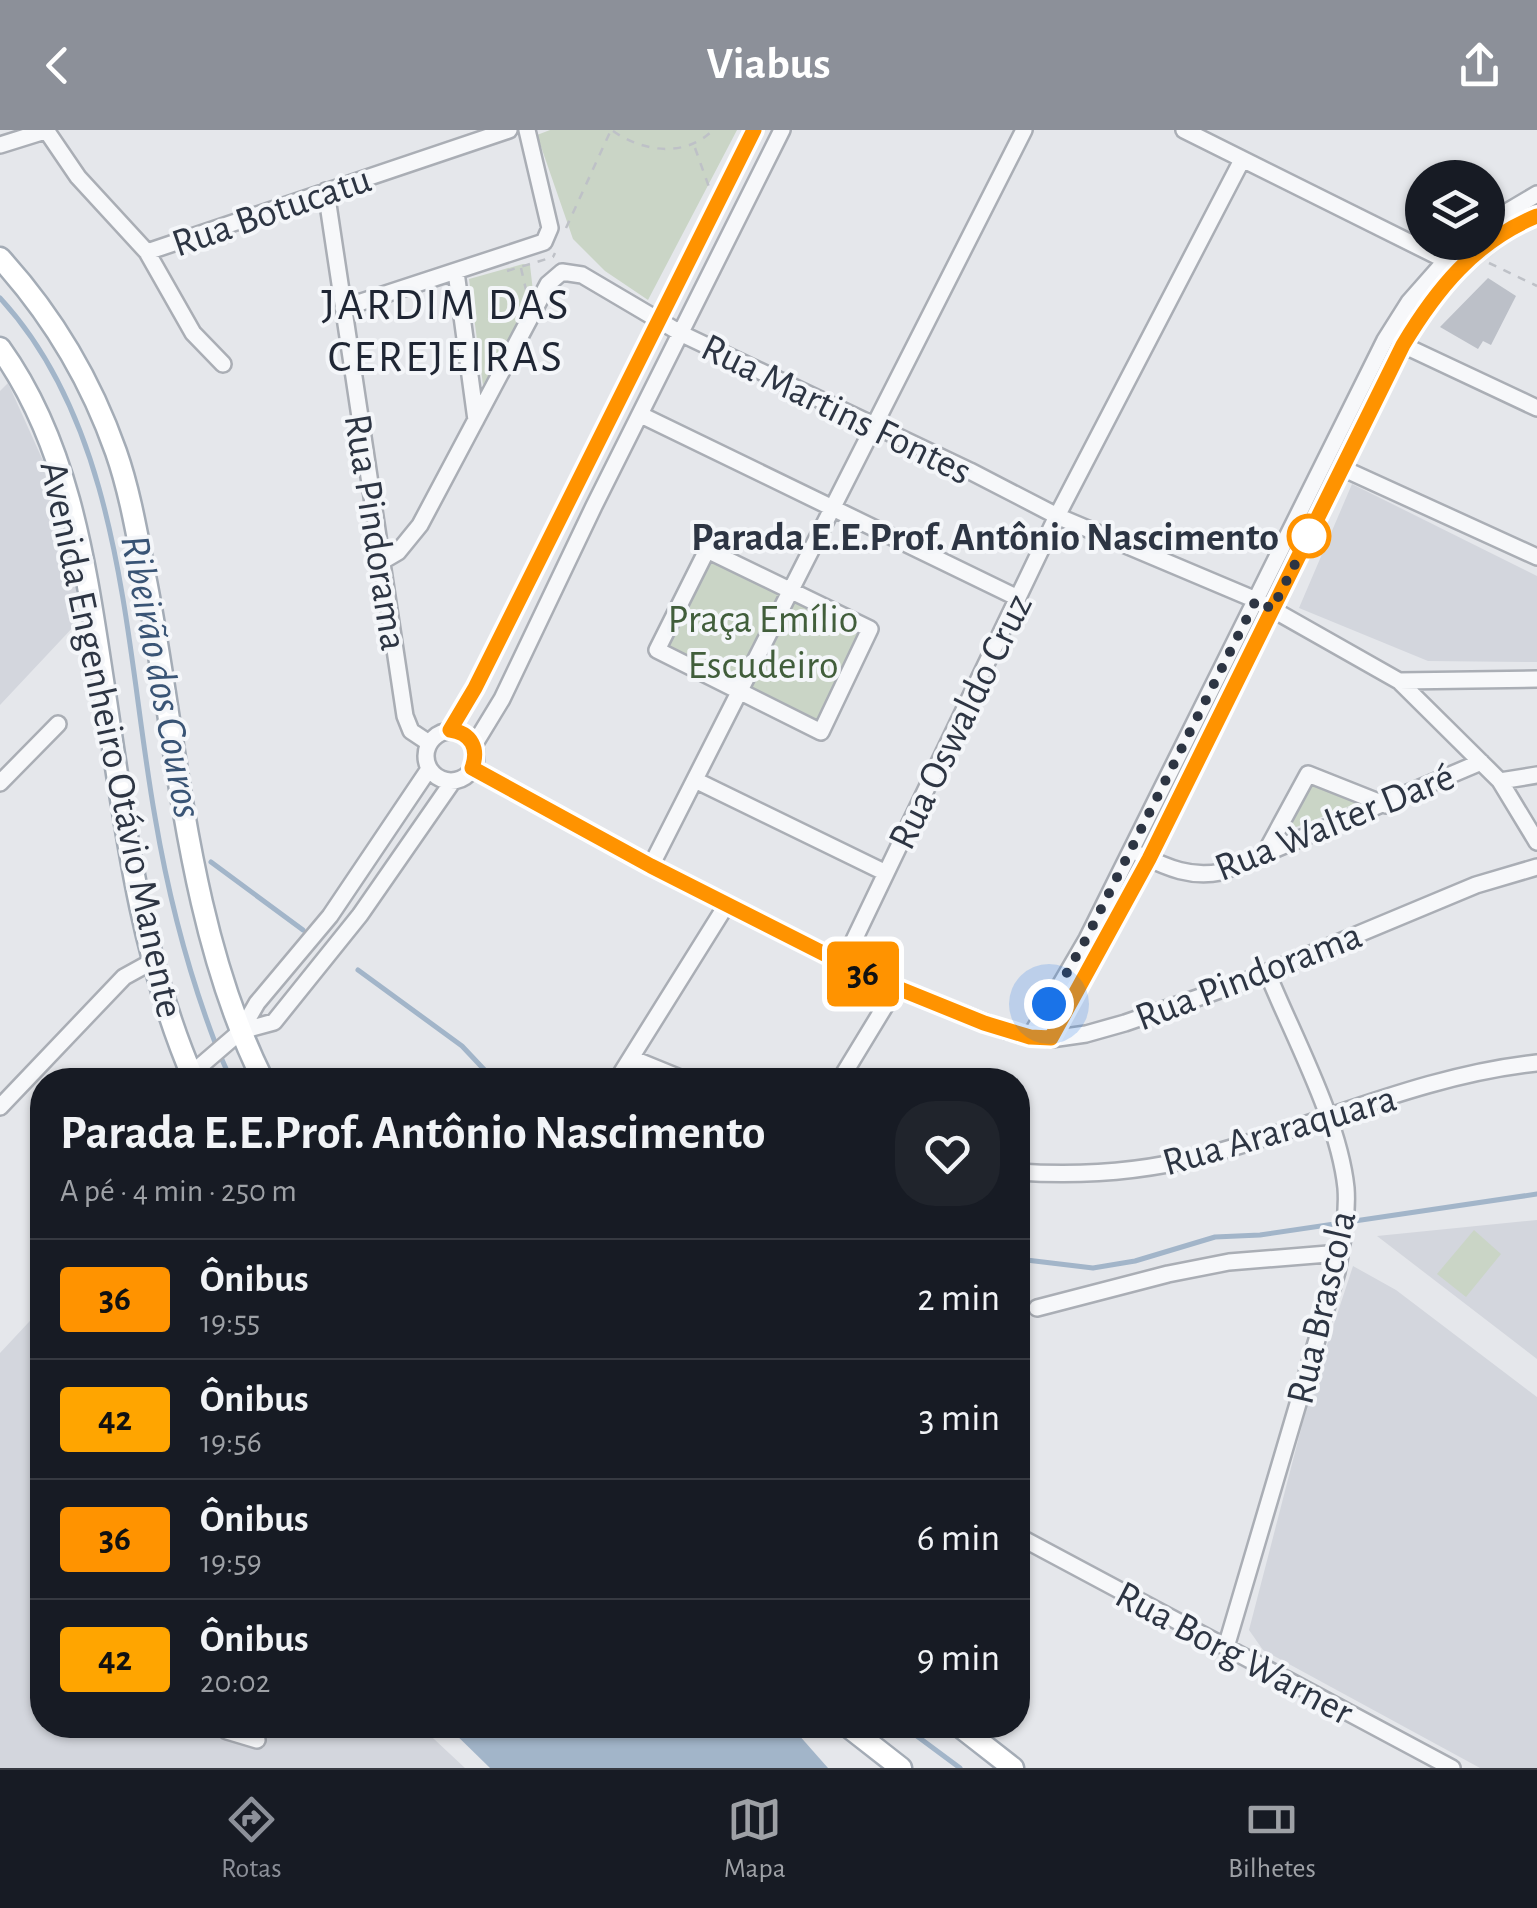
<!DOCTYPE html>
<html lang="pt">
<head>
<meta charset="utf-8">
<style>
	body { margin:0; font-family:"Alegreya Sans",sans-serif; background:#20242c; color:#f1f3f6; height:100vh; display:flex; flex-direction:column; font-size:38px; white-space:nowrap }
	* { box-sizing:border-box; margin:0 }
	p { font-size:32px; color:#9ea1a6 }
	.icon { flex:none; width:55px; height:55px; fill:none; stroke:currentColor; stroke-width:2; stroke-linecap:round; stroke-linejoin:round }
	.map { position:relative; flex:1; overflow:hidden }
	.sheet { position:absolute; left:30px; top:938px; width:1000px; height:670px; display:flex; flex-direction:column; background:#171b24; border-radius:40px; box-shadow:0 2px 8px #0004 }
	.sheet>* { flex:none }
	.badge { padding:0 20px; border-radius:8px; font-size:35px; line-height:65px }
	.tools { position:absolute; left:1405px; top:30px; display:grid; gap:20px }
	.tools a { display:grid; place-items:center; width:100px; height:100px; border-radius:50%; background:#171b24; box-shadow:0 2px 8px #0004; font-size:50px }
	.you { position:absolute; width:50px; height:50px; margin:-25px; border:8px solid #fff; border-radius:50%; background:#1a73e8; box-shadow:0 0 0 15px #1a73e833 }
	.map>.badge { position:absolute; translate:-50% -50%; box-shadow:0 0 0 5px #fff }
	.round { display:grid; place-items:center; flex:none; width:105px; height:105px; border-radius:40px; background:#20242c }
	.head { display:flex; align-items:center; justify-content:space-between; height:170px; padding:0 30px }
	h1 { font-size:48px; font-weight:700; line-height:75px }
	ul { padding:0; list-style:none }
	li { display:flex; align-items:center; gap:30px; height:120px; padding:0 30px; border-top:2px solid #363941 }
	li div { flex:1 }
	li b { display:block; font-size:38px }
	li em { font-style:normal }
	li .badge { min-width:110px; font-weight:700; text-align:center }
	header { display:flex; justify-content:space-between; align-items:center; height:130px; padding:0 30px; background:#8c9099; color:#fff; font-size:45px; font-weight:700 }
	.tab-bar { display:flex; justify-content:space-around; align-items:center; height:140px; border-top:2px solid #363941; background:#171b24; font-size:28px; color:#9ea1a6 }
	.tab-bar a { display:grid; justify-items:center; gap:5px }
	.tab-bar .on { color:#8c9099 }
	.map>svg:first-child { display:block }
</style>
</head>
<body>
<header><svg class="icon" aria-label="back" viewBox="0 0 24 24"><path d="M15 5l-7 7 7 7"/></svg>Viabus<svg class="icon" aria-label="share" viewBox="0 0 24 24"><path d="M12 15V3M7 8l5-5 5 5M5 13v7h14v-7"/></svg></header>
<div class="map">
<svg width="1537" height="1638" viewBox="0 0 1537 1638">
	<rect width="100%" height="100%" fill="#e5e7eb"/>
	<path fill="#d3d6dd" d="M 8,253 L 49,344 L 76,452 L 76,494 L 0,575 L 0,261 Z
		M 1352,354 L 1537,446 L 1537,532 L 1428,531 L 1299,478 Z
		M 1537,1090 L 1537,1229 L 1377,1106 Z
		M 1353,1136 L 1396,1160 L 1537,1267 L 1537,1638 L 1480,1638 L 1263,1520 L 1249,1500 L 1307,1276 Z
		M 42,1178 L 42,1595 L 419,1595 L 465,1638 L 0,1638 L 0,1223 Z"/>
	<path fill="#cad5c6" d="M 550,0 L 737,0 L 648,170 L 605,141 L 573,109 L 537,5 Z
		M 523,134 L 530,135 L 534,170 L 483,255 L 469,149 Z
		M 706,426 L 861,504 L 817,596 L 664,516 Z
		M 1312,650 L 1357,673 L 1286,701 Z
		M 1474,1100 L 1501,1124 L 1466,1167 L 1437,1144 Z"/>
	<path fill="#a2b5c9" d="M 446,1595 L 790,1595 L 828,1638 L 490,1638 Z"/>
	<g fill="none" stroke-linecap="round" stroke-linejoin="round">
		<path stroke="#a2b5c9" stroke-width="5" d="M 0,168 C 124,302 125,518 155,687 C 168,764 188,842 216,915
			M 211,732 L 303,800
			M 358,840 L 462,916 L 494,950
			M 220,925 L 231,950
			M 1018,1129 L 1093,1138 L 1135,1131 L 1215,1107 L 1260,1105 L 1537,1064
			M 902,1595 L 960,1638"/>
	</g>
	<path fill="#bcc0c8" d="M 1488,148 L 1516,166 L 1491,215 L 1483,211 L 1478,219 L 1440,197 Z"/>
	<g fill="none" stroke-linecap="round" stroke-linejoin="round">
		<defs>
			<path id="minor" d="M 46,0 L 78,47 L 147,122 L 193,203 L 223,234
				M 527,0 L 550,98 L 544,112
				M 1184,0 L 1453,134
				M 0,15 L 48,0
				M 326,61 L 405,586 L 411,601 L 429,613
				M 1488,93 L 1537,64
				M 147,122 L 509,0
				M 456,142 L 476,290
				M 562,142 L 582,145 L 682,204 L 970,341 L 1057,386 L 1256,470 L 1399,551 L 1500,651 L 1537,712
				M 343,178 L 544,112
				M 1403,215 L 1537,278
				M 641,285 L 1018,468
				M 1342,338 L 1537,427
				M 707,420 L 870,499 L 821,602 L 657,520 Z
				M 381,432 L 398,422 L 420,395 L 548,154 L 562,142
				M 1399,551 L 1537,549
				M 450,600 L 475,558 L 754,0
				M426 626a25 25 0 1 1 50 0a25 25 0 1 1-50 0Z
				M 474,615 L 502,569 L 594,376 L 782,0
				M 473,639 L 651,736 L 867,846 L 1007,901 L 1051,909 L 1086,904 L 1125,893 L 1246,851 L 1476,755 L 1537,737
				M 695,650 L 886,743
				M 1500,651 L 1537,645
				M 0,653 L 58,594
				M 1141,725 C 1168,738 1191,748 1221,742 L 1481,632
				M 1263,727 L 1308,644 L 1386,675
				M 651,736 L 1024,0
				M 843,833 L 1057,386 L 1242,30
				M 241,901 L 274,892 L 360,785 L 453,651
				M 1030,907 L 1087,809 L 1385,210 L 1409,172 L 1462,112
				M 1051,909 L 1149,729 L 1403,215 C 1436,160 1475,110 1537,85
				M 631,928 L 685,950
				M 191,944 L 241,901 L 257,873 L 330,786 L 429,639
				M 617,950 L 727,774
				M 840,950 L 896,858
				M 0,977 L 124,847 L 153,831
				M 1018,1042 C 1077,1046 1141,1042 1199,1027 C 1312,998 1421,945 1537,933
				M 1037,1178 L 1168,1144 L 1229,1132 L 1340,1123
				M 1018,1406 L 1452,1638
				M 1226,1517 L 1337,1142 C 1342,1115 1348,1085 1346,1058 C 1339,990 1293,906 1267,842
				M 227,1601 L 257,1610"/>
			<path id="major" d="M 0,128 C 51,184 91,251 116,322 C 131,365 138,411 147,456 C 178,618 188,801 263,950
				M 0,218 C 71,317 86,440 104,557 C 124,690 140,826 194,950
				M 846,1595 L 901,1638
				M 958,1595 L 1013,1638"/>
		</defs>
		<use href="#minor" stroke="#aaaeb5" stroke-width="20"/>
		<use href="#major" stroke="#a4acb6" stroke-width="25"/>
		<path stroke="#bec1c7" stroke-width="2.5" stroke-dasharray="8 8" stroke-linecap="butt" d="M 613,1 C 643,22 685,28 713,0
			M 695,18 L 709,57
			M 566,98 L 611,0
			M 1489,133 L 1537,156
			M 521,138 L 526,160
			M 507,141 L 553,127 L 555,123
			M 234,950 L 242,944"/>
		<use href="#minor" stroke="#f7f8fa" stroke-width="15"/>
		<use href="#major" stroke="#fff" stroke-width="20"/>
	</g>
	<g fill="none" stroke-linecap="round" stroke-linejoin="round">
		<defs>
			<path id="line" d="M 754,0 L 475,558 L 450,600 C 472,603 479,619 472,638 L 651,736 L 868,846 L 984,893 L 1030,907 L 1051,908 L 1149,729 L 1403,215 C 1436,160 1475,111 1537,86"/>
		</defs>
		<use href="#line" stroke="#fff" stroke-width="22"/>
		<use href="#line" stroke="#ff9300" stroke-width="15"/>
		<path stroke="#2d3543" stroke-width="10" stroke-dasharray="0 18" d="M 1049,874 L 1086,809 L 1256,470 L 1272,479 L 1312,401 L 1309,406"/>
	</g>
	<circle fill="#fff" stroke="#ff9300" stroke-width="5" cx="1309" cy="406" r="20"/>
	<g text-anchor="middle" stroke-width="8" stroke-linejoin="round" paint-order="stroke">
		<g font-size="40" fill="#2d3543" stroke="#f4f6f9">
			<text transform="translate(271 80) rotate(-19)" y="14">Rua Botucatu</text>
			<text transform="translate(837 278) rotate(26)" y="14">Rua Martins Fontes</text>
			<text transform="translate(377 402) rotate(81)" y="14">Rua Pindorama</text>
			<text transform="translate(959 591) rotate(-64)" y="14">Rua Oswaldo Cruz</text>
			<text transform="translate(113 609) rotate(78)" y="14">Avenida Engenheiro Otávio Manente</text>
			<text transform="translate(1334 691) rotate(-22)" y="14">Rua Walter Daré</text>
			<text transform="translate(1248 845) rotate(-21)" y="14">Rua Pindorama</text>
			<text transform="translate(1279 999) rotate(-16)" y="14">Rua Araraquara</text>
			<text transform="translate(1320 1177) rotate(-77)" y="14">Rua Brascola</text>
			<text transform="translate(1235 1522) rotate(28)" y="14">Rua Borg Warner</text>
		</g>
		<g font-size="40" font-weight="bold" fill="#2d3543" stroke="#f4f6f9" text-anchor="end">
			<text x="1279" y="420">Parada E.E.Prof. Antônio Nascimento</text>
		</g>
		<g font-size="40" fill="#415e3b" stroke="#f4f6f9">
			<text x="763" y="502">Praça Emílio<tspan x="763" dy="46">Escudeiro</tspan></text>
		</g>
		<g font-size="42" font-style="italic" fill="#395475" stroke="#f4f6f9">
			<text transform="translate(163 546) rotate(79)" y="15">Ribeirão dos Couros</text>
		</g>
		<g font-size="45" letter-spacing="2.5" fill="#1f2634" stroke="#f4f6f9">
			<text x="446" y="189">JARDIM DAS<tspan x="446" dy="52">CEREJEIRAS</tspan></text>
		</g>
	</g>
</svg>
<div class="tools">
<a><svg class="icon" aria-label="layers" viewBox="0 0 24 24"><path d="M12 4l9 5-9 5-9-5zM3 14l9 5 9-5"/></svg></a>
</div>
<div class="you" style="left:1049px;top:874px"></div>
<b class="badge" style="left:863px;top:844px;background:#ff9300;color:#111">36</b>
<section class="sheet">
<div class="head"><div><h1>Parada E.E.Prof. Antônio Nascimento</h1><p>A pé · 4 min · 250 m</p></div><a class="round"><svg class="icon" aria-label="heart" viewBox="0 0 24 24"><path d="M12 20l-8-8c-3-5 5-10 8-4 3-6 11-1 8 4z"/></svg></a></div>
<ul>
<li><span class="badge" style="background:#ff9300;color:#111">36</span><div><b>Ônibus</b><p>19:55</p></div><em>2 min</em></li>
<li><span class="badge" style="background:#ffa500;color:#111">42</span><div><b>Ônibus</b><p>19:56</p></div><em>3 min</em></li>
<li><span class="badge" style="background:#ff9300;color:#111">36</span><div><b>Ônibus</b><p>19:59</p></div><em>6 min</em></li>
<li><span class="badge" style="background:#ffa500;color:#111">42</span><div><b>Ônibus</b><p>20:02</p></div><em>9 min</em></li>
</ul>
</section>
</div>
<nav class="tab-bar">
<a class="on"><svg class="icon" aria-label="directions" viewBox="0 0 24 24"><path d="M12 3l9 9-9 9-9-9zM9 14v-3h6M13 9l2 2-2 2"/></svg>Rotas</a>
<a><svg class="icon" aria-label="map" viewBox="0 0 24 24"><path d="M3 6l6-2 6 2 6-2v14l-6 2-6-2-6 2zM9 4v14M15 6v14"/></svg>Mapa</a>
<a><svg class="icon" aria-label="tickets" viewBox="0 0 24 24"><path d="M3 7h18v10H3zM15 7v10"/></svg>Bilhetes</a>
</nav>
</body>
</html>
